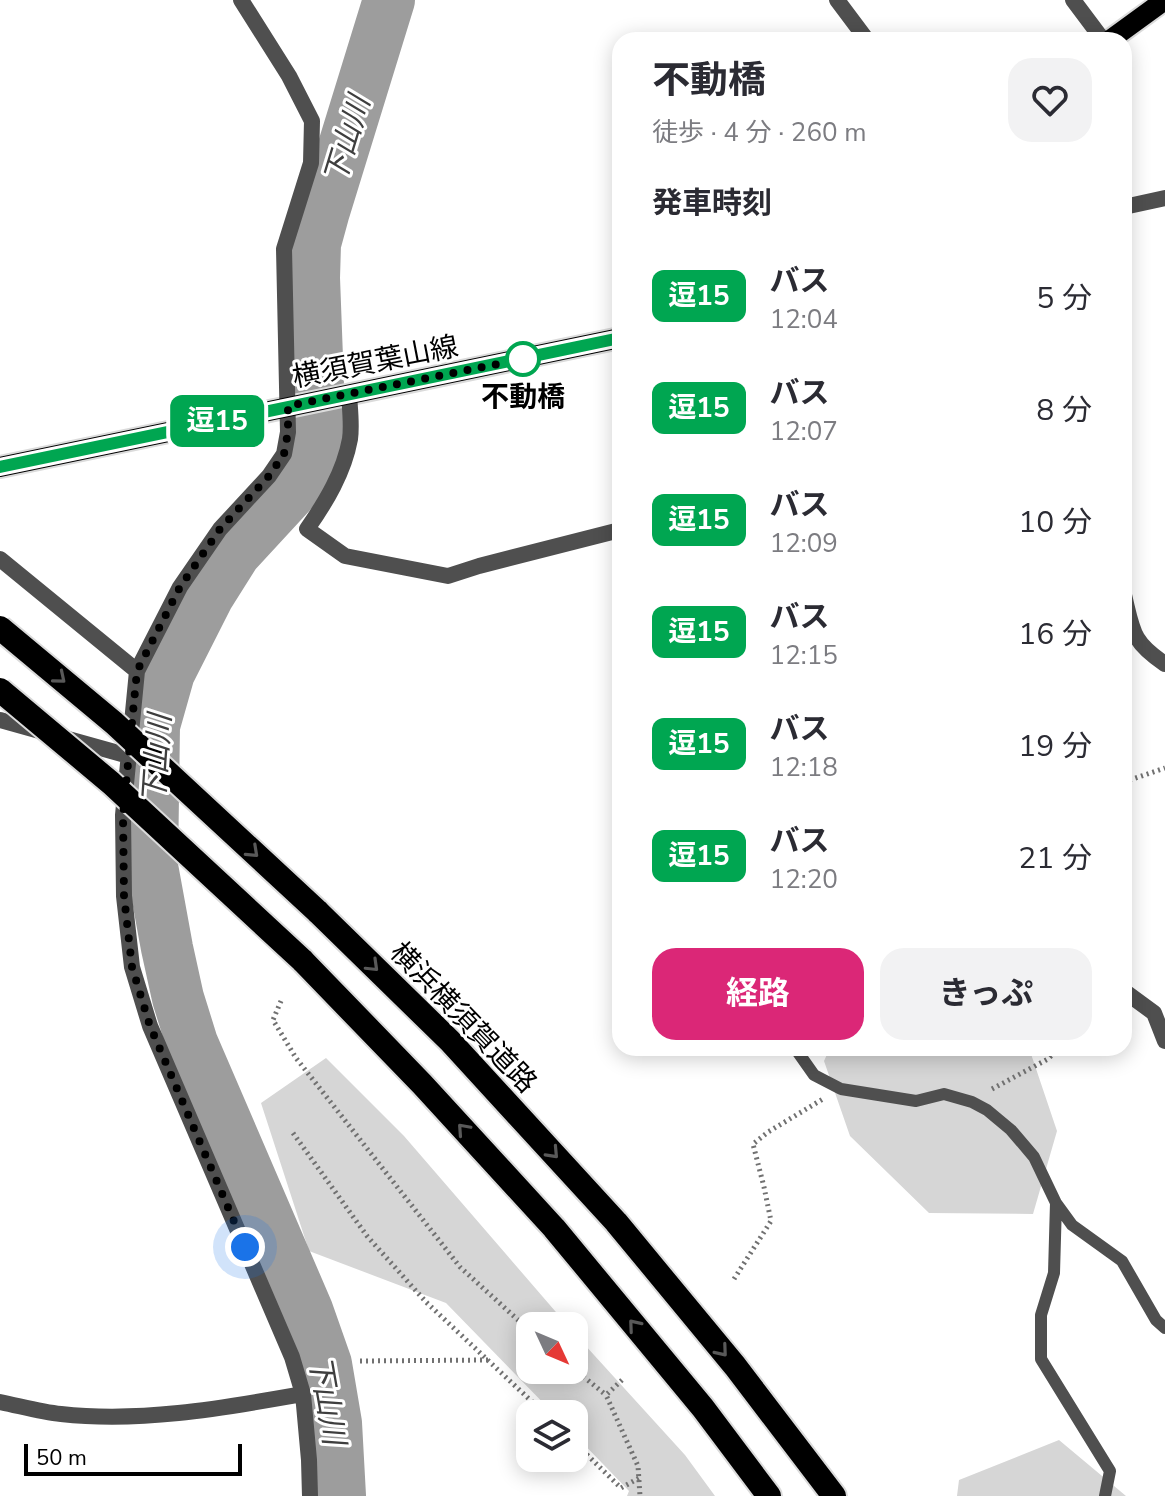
<!DOCTYPE html>
<html lang="ja">
<head>
<meta charset="utf-8">
<style>
	body { margin:0; font-family:"Nunito Sans","Noto Sans JP",sans-serif; background:#f2f2f3; color:#2b2b33; height:100vh; display:flex; flex-direction:column; font-size:30px; white-space:nowrap }
	* { box-sizing:border-box; margin:0 }
	p { font-size:26px; color:#7c7c81 }
	.icon { flex:none; width:44px; height:44px; fill:none; stroke:currentColor; stroke-width:2; stroke-linecap:round; stroke-linejoin:round }
	.map { position:relative; flex:1; overflow:hidden }
	.details { position:absolute; left:612px; top:32px; width:520px; height:1024px; display:flex; flex-direction:column; background:#fff; border-radius:24px; box-shadow:0 4px 20px #0003 }
	.details>* { flex:none }
	.badge { padding:0 16px; border-radius:12px; font-size:28px; line-height:52px }
	.needle { width:52px; rotate:134deg }
	.buttons { position:absolute; left:516px; top:1312px; display:grid; gap:16px }
	.buttons a { display:grid; place-items:center; width:72px; height:72px; border-radius:16px; background:#fff; box-shadow:0 4px 20px #0003; font-size:40px }
	.scale { position:absolute; left:24px; bottom:20px; width:218px; box-sizing:border-box; padding-left:8px; border:4px solid #000; border-top:0; font-size:22px; line-height:28px; white-space:nowrap; color:#000; -webkit-text-stroke:6px #fff; paint-order:stroke }
	.you { position:absolute; width:40px; height:40px; margin:-20px; border:6px solid #fff; border-radius:50%; background:#1a73e8; box-shadow:0 0 0 12px #1a73e833 }
	.map>.badge { position:absolute; translate:-50% -50%; box-shadow:0 0 0 4px #fff }
	h2 { padding:0 40px; font-size:30px; line-height:72px }
	.round { display:grid; place-items:center; flex:none; width:84px; height:84px; border-radius:24px; background:#f2f2f3 }
	.summary { display:flex; align-items:center; justify-content:space-between; height:136px; padding:0 40px }
	h1 { font-size:38px; font-weight:700; line-height:60px }
	.primary-button { display:flex; gap:16px; margin-top:auto; padding:16px 40px }
	.primary-button a { flex:1; height:92px; border-radius:24px; background:#db2777; color:#fff; font-size:32px; font-weight:700; line-height:92px; text-align:center }
	.primary-button a+a { background:#f2f2f3; color:#2b2b33 }
	ul { padding:0; list-style:none }
	li { display:flex; align-items:center; gap:24px; height:112px; padding:0 40px }
	li div { flex:1 }
	li b { display:block; font-size:30px }
	li em { font-style:normal }
	li .badge { min-width:88px; font-weight:700; text-align:center }
	.map>svg:first-child { display:block }
</style>
</head>
<body>
<div class="map">
<svg width="1165" height="1496" viewBox="0 0 1165 1496">
	<rect width="100%" height="100%" fill="#fff"/>
	<path fill="#d6d6d6" d="M 830,1048 L 1029,1048 L 1057,1131 L 1033,1214 L 929,1213 L 850,1136 L 824,1061 Z
		M 326,1058 L 404,1136 L 568,1326 L 530,1326 L 530,1370 L 574,1370 L 574,1333 L 685,1455 L 715,1496 L 627,1496 L 629,1491 L 574,1434 L 574,1414 L 554,1414 L 446,1303 L 309,1251 L 261,1103 Z
		M 1059,1440 L 1126,1496 L 957,1496 L 959,1480 Z"/>
	<g fill="none" stroke-linecap="round" stroke-linejoin="round">
		<path stroke="#9d9d9d" stroke-width="52" d="M 340,1496 L 336,1423 L 326,1364 L 307,1310 L 192,1043 L 178,998 L 167,948 L 152,866 L 154,726 L 169,673 L 208,596 L 235,553 L 296,487 L 313,460 L 320,438 L 314,278 L 315,244 L 324,211 L 389,0"/>
		<defs>
			<path id="primary" d="M 1110,40 L 1165,0
				M 0,467 L 620,338"/>
			<path id="highway" d="M 317,911 L 450,1041 L 616,1222 L 735,1366 L 834,1496
				M 302,960 L 422,1084 L 554,1228 L 703,1408 L 769,1496"/>
		</defs>
		<use href="#primary" stroke="#dbdbdb" stroke-width="24"/>
		<use href="#highway" stroke="#dbdbdb" stroke-width="28"/>
		<path stroke="#717171" stroke-width="5" stroke-dasharray="2 4" stroke-linecap="butt" d="M 1124,782 L 1165,768
			M 281,1001 L 273,1020 L 296,1058 L 460,1267 L 530,1331
			M 992,1089 L 1048,1059 L 1059,1048
			M 293,1133 L 367,1236 L 426,1302 L 545,1414
			M 734,1279 L 771,1221 L 764,1187 L 753,1144 L 768,1132 L 823,1099
			M 360,1361 L 488,1360
			M 574,1369 L 606,1395
			M 622,1380 L 606,1395 L 638,1466 L 640,1496
			M 574,1442 L 621,1488 L 639,1478"/>
		<path stroke="#4f4f4f" stroke-width="12" d="M 795,1048 L 814,1075 L 841,1089 L 916,1101 L 944,1094 L 972,1102 L 987,1110 L 1011,1130 L 1034,1157 L 1056,1203 L 1072,1225 L 1122,1261 L 1156,1320 L 1165,1328
			M 1056,1203 L 1054,1273 L 1041,1315 L 1041,1359 L 1110,1471 L 1105,1496"/>
		<path stroke="#4f4f4f" stroke-width="16" d="M 241,0 L 289,76 L 312,121 L 311,163 L 284,249 L 288,432 L 284,454 L 269,476 L 220,529 L 180,587 L 137,671 L 123,815 L 124,896 L 132,967 L 150,1026 L 292,1357 L 303,1394 L 309,1460 L 310,1496
			M 837,0 L 867,40
			M 1073,0 L 1103,40
			M 1124,207 L 1165,198
			M 349,395 C 350,410 352,425 350,439 C 344,472 326,502 307,529 L 345,556 L 448,576 L 479,566 L 620,530
			M 0,559 L 137,671
			M 1124,595 C 1133,632 1132,642 1165,664
			M 0,720 L 129,756
			M 1124,991 L 1154,1013 L 1165,1041
			M 0,1402 C 20,1406 41,1412 61,1414 C 142,1423 223,1408 303,1394"/>
		<use href="#primary" stroke="#000" stroke-width="20"/>
		<use href="#highway" stroke="#000" stroke-width="24"/>
		<defs>
			<path id="highway-bridge" d="M 0,628 L 114,723 L 317,911
				M 0,690 L 111,783 L 302,960"/>
		</defs>
		<use href="#highway-bridge" stroke="#dbdbdb" stroke-width="28" stroke-linecap="butt"/>
		<use href="#highway-bridge" stroke="#000" stroke-width="24"/>
	</g>
	<defs><path id="oneway-chevron" d="M-2-3.5L2.5 0L-2 3.5" fill="none" stroke-width="1.6" stroke-linecap="round" stroke-linejoin="round" transform="scale(2)"/></defs>
	<g stroke="#595959">
		<use href="#oneway-chevron" transform="translate(60 678) rotate(40)"/>
		<use href="#oneway-chevron" transform="translate(253 852) rotate(43)"/>
		<use href="#oneway-chevron" transform="translate(373 966) rotate(44)"/>
		<use href="#oneway-chevron" transform="translate(463 1129) rotate(-132)"/>
		<use href="#oneway-chevron" transform="translate(553 1153) rotate(47)"/>
		<use href="#oneway-chevron" transform="translate(634 1325) rotate(-130)"/>
		<use href="#oneway-chevron" transform="translate(722 1351) rotate(50)"/>
	</g>
	<g fill="none" stroke-linecap="round" stroke-linejoin="round">
		<defs>
			<path id="line" d="M 0,467 L 620,338"/>
		</defs>
		<use href="#line" stroke="#fff" stroke-width="18"/>
		<use href="#line" stroke="#00a651" stroke-width="12"/>
		<path stroke="#000" stroke-width="8" stroke-dasharray="0 14.4" d="M 245,1247 L 150,1026 L 132,967 L 124,896 L 123,815 L 137,671 L 180,587 L 220,529 L 269,476 L 284,454 L 288,432 L 288,406 L 523,359"/>
	</g>
	<circle fill="#fff" stroke="#00a651" stroke-width="4" cx="523" cy="359" r="16"/>
	<g text-anchor="middle" stroke-width="6" stroke-linejoin="round" paint-order="stroke">
		<g font-size="28" fill="#000" stroke="#fff">
			<text transform="translate(375 361) rotate(-11)" y="10">横須賀葉山線</text>
			<text transform="translate(464 1017) rotate(46)" y="10">横浜横須賀道路</text>
		</g>
		<g font-size="28" font-weight="bold" fill="#000" stroke="#fff">
			<text x="523" y="406">不動橋</text>
		</g>
		<g font-size="30" font-style="italic" fill="#3e3e3e" stroke="#fff">
			<text transform="translate(347 140) rotate(-73)" y="10">下山川</text>
			<text transform="translate(157 759) rotate(-86)" y="10">下山川</text>
			<text transform="translate(327 1400) rotate(80)" y="10">下山川</text>
		</g>
	</g>
</svg>
<div class="buttons">
<a><svg class="needle" viewBox="-14 -14 28 28"><path d="M0-13l5 13h-10z" fill="#e53935"/><path d="M0 13l5-13h-10z" fill="#7c7c81"/></svg></a>
<a><svg class="icon" aria-label="layers" viewBox="0 0 24 24"><path d="M12 4l9 5-9 5-9-5zM3 14l9 5 9-5"/></svg></a>
</div>
<div class="scale">50 m</div>
<div class="you" style="left:245px;top:1247px"></div>
<b class="badge" style="left:217px;top:421px;background:#00a651;color:#fff">逗15</b>
<section class="details">
<div class="summary"><div><h1>不動橋</h1><p>徒歩 · 4 分 · 260 m</p></div><a class="round"><svg class="icon" aria-label="heart" viewBox="0 0 24 24"><path d="M12 20l-8-8c-3-5 5-10 8-4 3-6 11-1 8 4z"/></svg></a></div>
<h2>発車時刻</h2>
<ul>
<li><span class="badge" style="background:#00a651;color:#fff">逗15</span><div><b>バス</b><p>12:04</p></div><em>5 分</em></li>
<li><span class="badge" style="background:#00a651;color:#fff">逗15</span><div><b>バス</b><p>12:07</p></div><em>8 分</em></li>
<li><span class="badge" style="background:#00a651;color:#fff">逗15</span><div><b>バス</b><p>12:09</p></div><em>10 分</em></li>
<li><span class="badge" style="background:#00a651;color:#fff">逗15</span><div><b>バス</b><p>12:15</p></div><em>16 分</em></li>
<li><span class="badge" style="background:#00a651;color:#fff">逗15</span><div><b>バス</b><p>12:18</p></div><em>19 分</em></li>
<li><span class="badge" style="background:#00a651;color:#fff">逗15</span><div><b>バス</b><p>12:20</p></div><em>21 分</em></li>
</ul>
<div class="primary-button"><a>経路</a><a>きっぷ</a></div>
</section>
</div>
</body>
</html>
